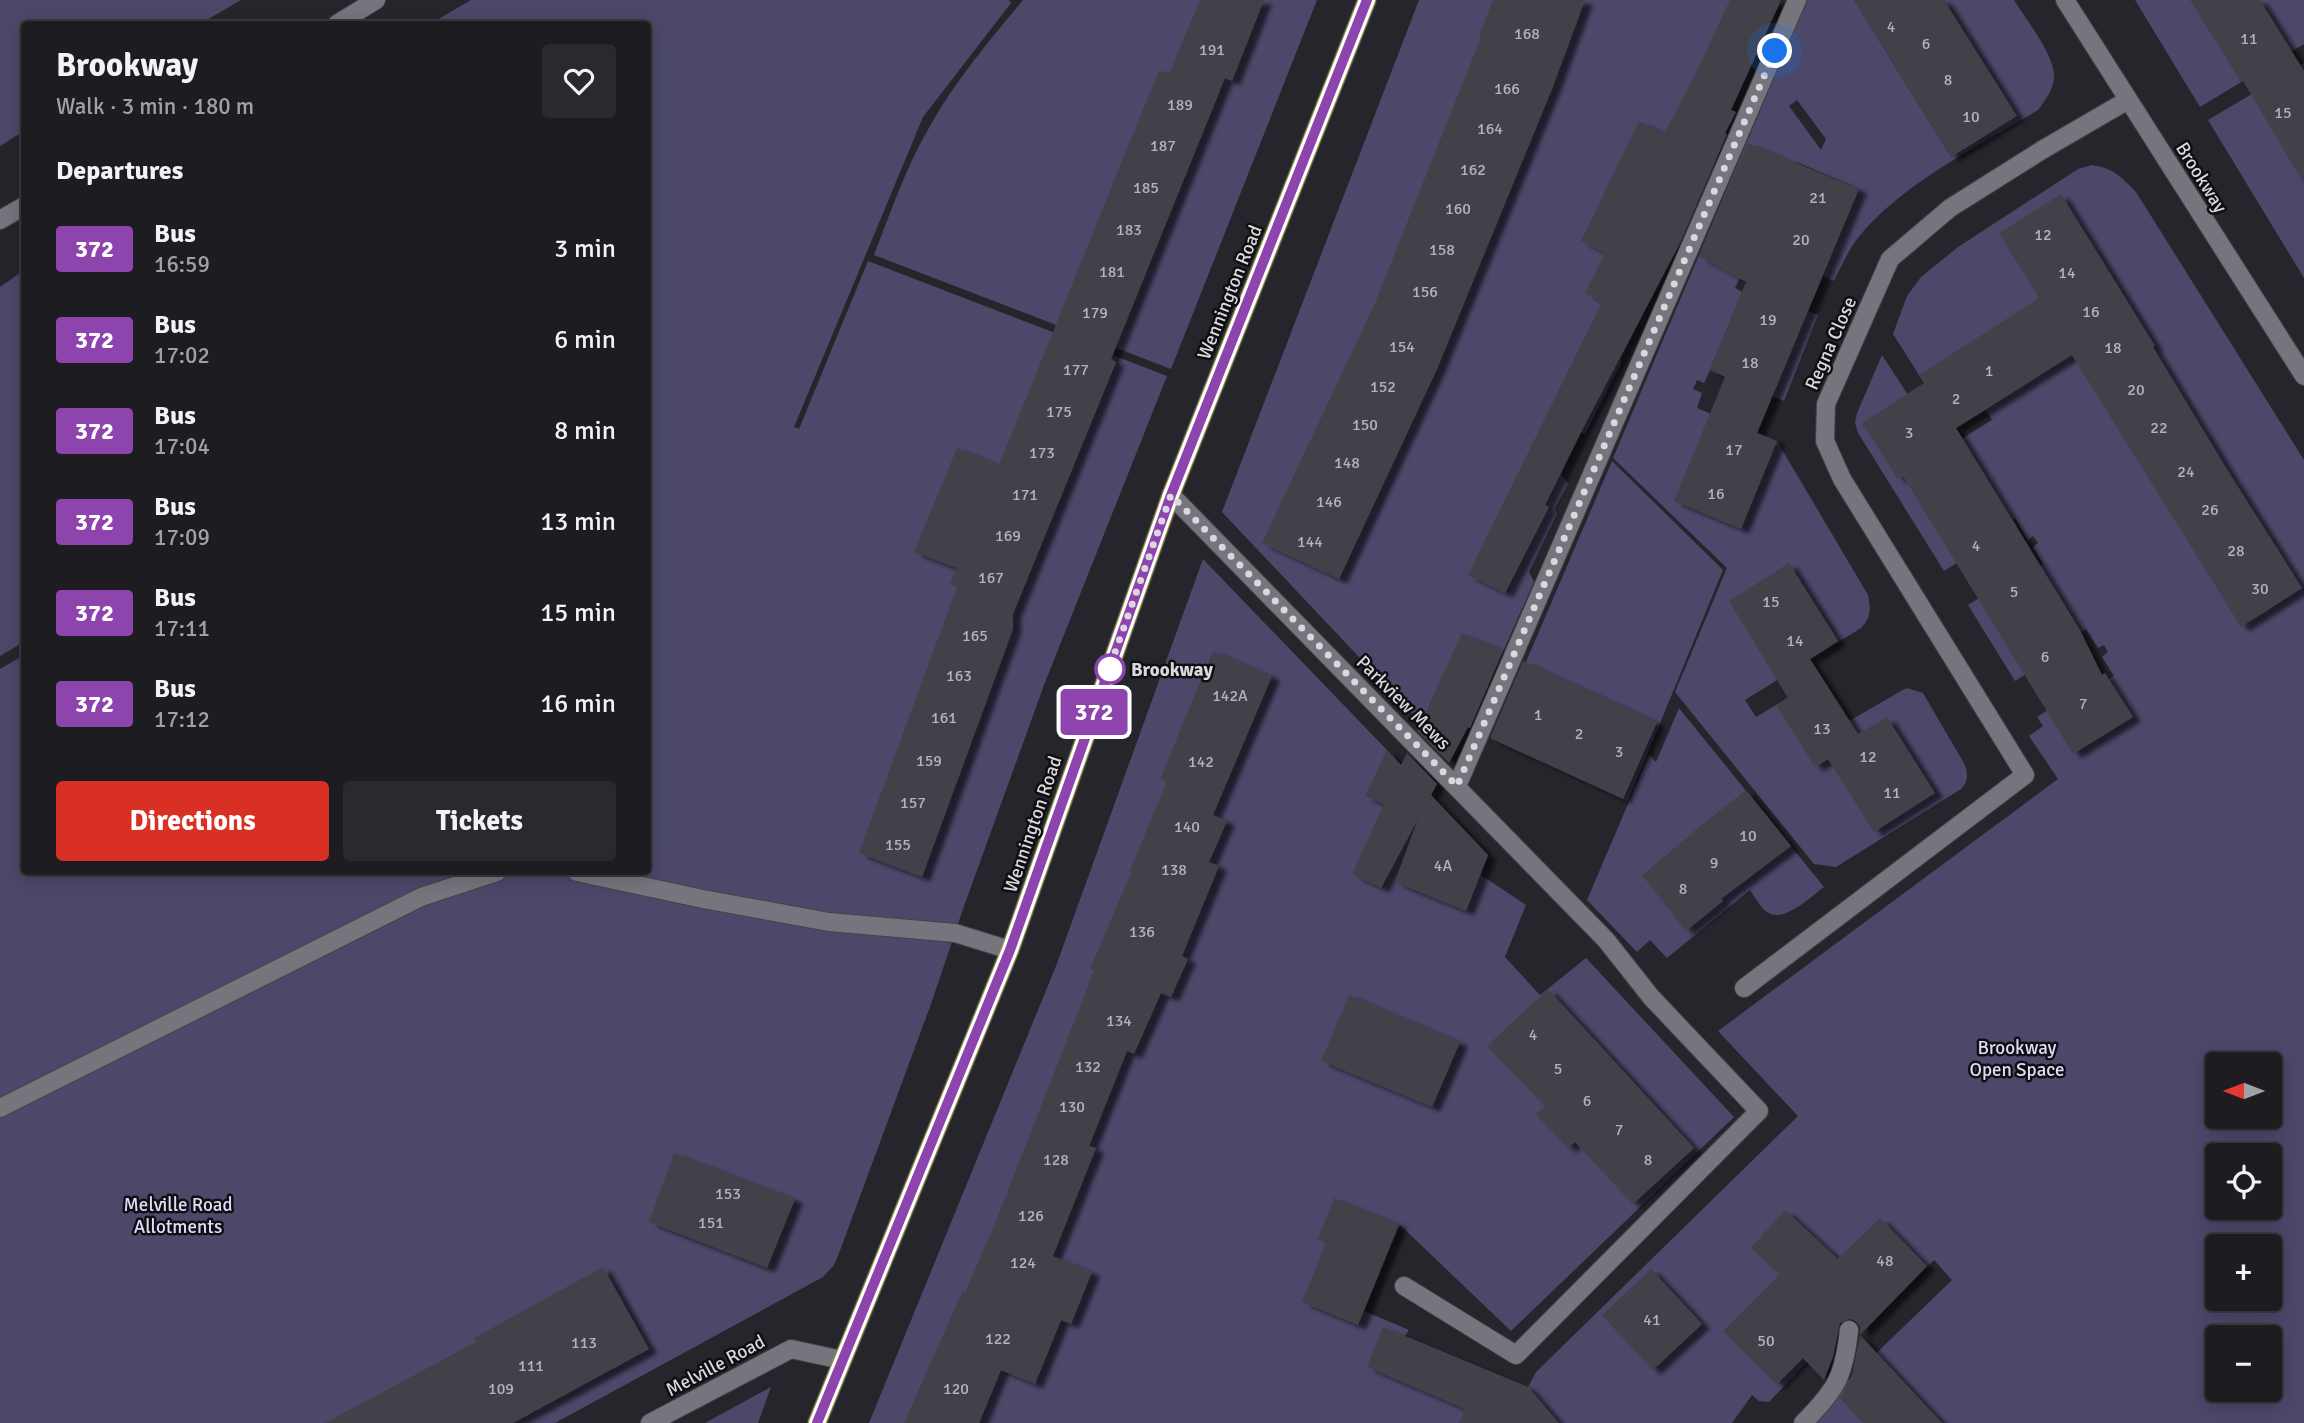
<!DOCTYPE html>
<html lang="en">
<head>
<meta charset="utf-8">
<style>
	body { margin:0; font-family:Signika,sans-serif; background:#29292e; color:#f1f3f6; height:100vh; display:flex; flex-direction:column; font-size:26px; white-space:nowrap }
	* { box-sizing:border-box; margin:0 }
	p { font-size:23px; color:#a0a1a5 }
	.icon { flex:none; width:38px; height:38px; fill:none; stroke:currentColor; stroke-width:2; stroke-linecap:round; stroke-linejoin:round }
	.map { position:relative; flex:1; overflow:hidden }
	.sheet { position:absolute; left:21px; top:21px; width:630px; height:854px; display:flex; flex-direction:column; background:#1c1c21; border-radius:7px; box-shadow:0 4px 18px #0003,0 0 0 2px #3a3a3f }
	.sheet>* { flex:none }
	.badge { padding:0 14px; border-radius:5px; font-size:24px; line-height:46px }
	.needle { width:46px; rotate:270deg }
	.fabs { position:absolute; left:2205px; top:1052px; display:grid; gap:14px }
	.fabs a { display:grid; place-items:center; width:77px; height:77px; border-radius:7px; background:#1c1c21; box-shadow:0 4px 18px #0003,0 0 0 2px #3a3a3f; font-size:35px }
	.you { position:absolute; width:35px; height:35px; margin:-18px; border:5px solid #fff; border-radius:50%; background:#1a73e8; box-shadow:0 0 0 10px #1a73e833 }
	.map>.badge { position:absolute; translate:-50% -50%; box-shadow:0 0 0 4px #fff }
	h2 { padding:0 35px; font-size:26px; line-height:63px }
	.round { display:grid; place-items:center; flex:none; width:74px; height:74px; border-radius:7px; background:#29292e }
	.head { display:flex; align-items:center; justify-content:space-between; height:119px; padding:0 35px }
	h1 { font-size:33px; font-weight:700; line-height:52px }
	.button { display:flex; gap:14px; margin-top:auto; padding:14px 35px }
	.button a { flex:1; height:80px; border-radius:7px; background:#d93025; color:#fff; font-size:28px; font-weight:700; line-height:80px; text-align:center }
	.button a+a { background:#29292e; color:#f1f3f6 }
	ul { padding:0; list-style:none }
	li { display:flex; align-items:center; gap:21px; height:91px; padding:0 35px }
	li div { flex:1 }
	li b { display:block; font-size:26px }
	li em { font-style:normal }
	li .badge { min-width:77px; font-weight:700; text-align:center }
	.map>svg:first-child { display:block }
</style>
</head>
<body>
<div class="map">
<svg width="2304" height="1423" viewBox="0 0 2304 1423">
	<defs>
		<filter id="shadow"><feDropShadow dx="8" dy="4.5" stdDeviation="2" flood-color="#0009"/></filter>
	</defs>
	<rect width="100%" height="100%" fill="#26252c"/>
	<path fill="#4b486a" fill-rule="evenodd" d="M 0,0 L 241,0 L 200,24 L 24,24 L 24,131 L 0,146 Z
		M 471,0 L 1009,0 L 1011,3 L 923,117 L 794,427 L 799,429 L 868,261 L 1167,376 L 1044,685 L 963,909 L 931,1004 L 838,1256 L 834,1265 L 823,1277 L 555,1423 L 0,1423 L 0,669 L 24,655 L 24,872 L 648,872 L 648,24 L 430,24 Z
		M 1023,0 L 1317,0 L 1171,369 L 874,255 C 891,211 906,167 930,126 C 955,81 990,40 1023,0 Z
		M 1419,0 L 1771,0 L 1760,25 L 1768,28 L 1752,65 L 1744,61 L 1724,106 L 1736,113 L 1712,157 L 1718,161 L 1682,246 L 1674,242 L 1655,279 L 1660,281 L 1621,358 L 1621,364 L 1585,434 L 1581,433 L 1561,474 L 1568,484 L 1555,508 L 1557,514 L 1529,572 L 1534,582 L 1475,714 L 1426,728 L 1222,512 Z
		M 1807,0 L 1854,0 L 1951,157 L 2017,116 L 1944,0 L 2014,0 C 2026,20 2057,57 2054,80 C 2052,91 2045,101 2038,110 C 1980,145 1899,185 1857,239 C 1848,251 1841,267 1834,281 L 1823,276 L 1859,189 L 1796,162 L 1762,246 L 1756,243 L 1735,288 L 1742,292 L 1710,370 L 1704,383 L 1697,380 L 1693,389 L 1702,393 L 1697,408 L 1777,441 L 1868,595 C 1871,609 1871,618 1861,628 L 1745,700 L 1756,717 L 1822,677 L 1849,721 L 1901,691 L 1907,688 L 1923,693 L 1965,765 C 1968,775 1968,782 1961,789 L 1836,867 L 1814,864 L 1675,692 L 1727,568 L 1613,458 ZM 1797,100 L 1826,139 L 1821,150 L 1789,106 Z
		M 2135,0 L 2304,0 L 2304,44 L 2200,107 Z
		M 2304,63 L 2304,278 L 2208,120 Z
		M 2092,165 C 2113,168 2122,177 2136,192 L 2304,460 L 2304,1423 L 1804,1423 L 1952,1280 L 1934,1260 L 1892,1302 L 1882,1302 L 1822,1244 L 1823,1345 L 1769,1402 L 1759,1401 L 1752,1395 L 1732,1423 L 869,1423 L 1056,966 L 1203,559 L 1488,855 L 1481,875 L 1526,905 L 1505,957 L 1540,995 L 1586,958 L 1734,1117 L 1511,1331 L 1400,1225 L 1364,1311 L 1409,1330 L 1405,1336 L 1528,1387 L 1536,1372 L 1798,1116 L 1718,1031 L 2058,779 L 2029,736 L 2043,726 L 2037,717 L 2105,673 L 2109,679 L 2114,676 L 2102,657 L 2108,652 L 2104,645 L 2098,648 L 2086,629 L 2081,632 L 2084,638 L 2015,681 L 1968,605 L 2037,562 L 2039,566 L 2043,564 L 2033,547 L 2038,543 L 2033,536 L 2028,540 L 2015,518 L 2013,520 L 2017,526 L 1944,571 L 1858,433 L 1855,423 L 1857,413 L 1882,355 L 1944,450 L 1992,420 L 1986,410 L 1954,430 L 1893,334 L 1907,296 L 1921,277 L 1958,247 L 2078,169 ZM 2217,1064 L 2270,1064 L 2270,1116 L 2217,1116 ZM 2217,1155 L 2270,1155 L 2270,1208 L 2217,1208 ZM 2217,1246 L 2270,1246 L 2270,1298 L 2217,1298 ZM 2217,1337 L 2270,1337 L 2270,1390 L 2217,1390 Z
		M 24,270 L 24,642 L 0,656 L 0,287 Z
		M 1808,311 L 1818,315 L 1784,401 L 1772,396 Z
		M 1612,461 L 1723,570 L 1628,801 L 1493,739 Z
		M 1679,708 L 1824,887 C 1811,896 1784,924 1767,912 C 1760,907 1755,897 1750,890 L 1667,958 L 1650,940 L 1637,952 L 1587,900 L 1649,755 L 1656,762 Z
		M 771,1387 L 758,1423 L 705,1423 Z"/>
	<path fill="#424148" filter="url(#shadow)" d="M 1200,0 L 1264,0 L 1232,81 L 1225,78 L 1111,359 L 1116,362 L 1013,614 L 1013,629 L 922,877 L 859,853 L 957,587 L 950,584 L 957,568 L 914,552 L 957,448 L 999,465 L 1159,70 L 1169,74 Z
		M 1493,0 L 1585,0 L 1552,89 L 1437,369 L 1339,579 L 1262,543 L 1375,303 L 1481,37 L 1479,36 Z
		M 1730,0 L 1781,0 L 1731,110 L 1736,112 L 1725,133 L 1727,134 L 1679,245 L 1581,432 L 1545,505 L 1549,507 L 1505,593 L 1468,575 L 1602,302 L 1585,293 L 1605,253 L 1581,241 L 1639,121 L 1664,134 L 1697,71 Z
		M 1854,0 L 1944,0 L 2017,116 L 1951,157 Z
		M 2190,0 L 2260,0 L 2304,71 L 2304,184 L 2243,81 L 2241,82 Z
		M 1748,143 L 1859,189 L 1757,433 L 1777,441 L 1741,529 L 1674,501 L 1725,377 L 1710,370 L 1746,282 L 1699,256 Z
		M 2061,194 L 2155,346 L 2153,347 L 2228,471 L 2302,588 L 2241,627 L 2072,355 L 1956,428 L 2081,632 L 2102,675 L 2105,673 L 2133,717 L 2073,754 L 1903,476 L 1898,479 L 1862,423 L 1924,383 L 1919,375 L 2039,298 L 1999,233 Z
		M 1789,563 L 1838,641 L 1810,659 L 1858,734 L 1887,717 L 1935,793 L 1874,832 L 1828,759 L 1815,767 L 1776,705 L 1788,698 L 1729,601 Z
		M 1462,633 L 1503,651 L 1470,728 L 1468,727 L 1449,763 L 1417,731 Z
		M 1213,651 L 1272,676 L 1213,815 L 1227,821 L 1209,862 L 1219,866 L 1182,956 L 1188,959 L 1171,997 L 1161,993 L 1134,1054 L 1127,1051 L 1089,1146 L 1096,1148 L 1053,1256 L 1092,1272 L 1071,1324 L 1061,1320 L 1035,1384 L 1001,1370 L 979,1423 L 904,1423 L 962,1292 L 965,1293 L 994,1226 L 1094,971 L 1090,969 L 1131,873 L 1129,872 L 1167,782 L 1160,779 Z
		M 1523,661 L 1657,722 L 1623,799 L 1490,738 Z
		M 1387,750 L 1401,765 L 1407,753 L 1437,784 L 1431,795 L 1488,855 L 1466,911 L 1395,882 L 1418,819 L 1381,888 L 1352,874 L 1384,804 L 1365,796 Z
		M 1746,790 L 1791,846 L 1721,899 L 1723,901 L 1686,931 L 1642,875 L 1694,832 L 1693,832 Z
		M 1548,989 L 1694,1148 L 1633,1204 L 1575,1142 L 1568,1148 L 1536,1114 L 1545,1106 L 1487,1046 Z
		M 1349,995 L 1460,1042 L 1432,1107 L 1321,1061 Z
		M 674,1153 L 795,1199 L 767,1268 L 649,1222 Z
		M 1334,1198 L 1399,1224 L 1358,1325 L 1302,1302 L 1326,1243 L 1318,1239 Z
		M 1785,1210 L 1838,1259 L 1880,1218 L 1927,1266 L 1860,1335 L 1860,1326 L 1855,1321 L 1850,1319 L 1840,1323 L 1833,1357 L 1824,1380 L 1803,1358 L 1777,1384 L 1723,1331 L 1780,1274 L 1751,1248 Z
		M 603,1267 L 649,1349 L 513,1423 L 325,1423 L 476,1342 L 474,1338 Z
		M 1651,1269 L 1702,1324 L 1653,1370 L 1602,1315 Z
		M 1383,1327 L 1528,1387 L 1559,1423 L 1459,1423 L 1465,1409 L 1367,1367 Z
		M 1860,1335 L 1942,1423 L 1863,1423 L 1840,1398 L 1852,1375 Z"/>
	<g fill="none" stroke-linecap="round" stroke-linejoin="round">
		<defs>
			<path id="minor" d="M 2065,0 L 2304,376
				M 337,24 L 376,0
				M 0,220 L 24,206
				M 1171,495 L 1606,940 L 1651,997 L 1759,1111 L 1516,1355 L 1404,1286
				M 1457,786 L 1797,0
				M 577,872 L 703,899 L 829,922 L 955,933 L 1010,950
				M 1744,988 L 2025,775 L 1842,479 L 1825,441 L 1826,404 L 1890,259 L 1950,208 L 2042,150 L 2128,100
				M 0,1108 L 421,897 L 497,872
				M 650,1423 L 791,1349 L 842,1360
				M 1803,1423 C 1836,1390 1844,1377 1849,1330"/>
			<path id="major" d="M 817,1423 L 1010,950 L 1171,495 L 1367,0"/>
		</defs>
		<use href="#minor" stroke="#444348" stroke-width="20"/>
		<use href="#major" stroke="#444348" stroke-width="20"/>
		<use href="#minor" stroke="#76757d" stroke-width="18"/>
		<use href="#major" stroke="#999743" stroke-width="18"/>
	</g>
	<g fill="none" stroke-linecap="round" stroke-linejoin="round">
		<defs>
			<path id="line" d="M 817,1423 L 1010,950 L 1171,495 L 1367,0"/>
		</defs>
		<use href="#line" stroke="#fff" stroke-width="16"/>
		<use href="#line" stroke="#8e44ad" stroke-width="10"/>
		<path stroke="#d9d9dd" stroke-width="7" stroke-dasharray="0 12.6" d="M 1110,669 L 1108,672 L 1171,495 L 1457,786 L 1775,51"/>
	</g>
	<circle fill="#fff" stroke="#8e44ad" stroke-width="3.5" cx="1110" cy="669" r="14"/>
	<g text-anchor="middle" stroke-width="5" stroke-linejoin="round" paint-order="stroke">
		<g font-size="16" fill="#b3b3b8">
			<text x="1891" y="32">4</text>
			<text x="1527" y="39">168</text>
			<text x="2249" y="44">11</text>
			<text x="1926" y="49">6</text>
			<text x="1212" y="55">191</text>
			<text x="1948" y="85">8</text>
			<text x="1507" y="94">166</text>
			<text x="1180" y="110">189</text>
			<text x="2283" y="118">15</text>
			<text x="1971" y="122">10</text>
			<text x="1490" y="134">164</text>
			<text x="1163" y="151">187</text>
			<text x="1473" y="175">162</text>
			<text x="1146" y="193">185</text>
			<text x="1818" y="203">21</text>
			<text x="1458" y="214">160</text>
			<text x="1129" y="235">183</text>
			<text x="2043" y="240">12</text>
			<text x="1801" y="245">20</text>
			<text x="1442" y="255">158</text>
			<text x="1112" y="277">181</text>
			<text x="2067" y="278">14</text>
			<text x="1425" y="297">156</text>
			<text x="2091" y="317">16</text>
			<text x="1095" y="318">179</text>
			<text x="1768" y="325">19</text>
			<text x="1402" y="352">154</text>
			<text x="2113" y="353">18</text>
			<text x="1750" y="368">18</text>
			<text x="1076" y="375">177</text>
			<text x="1989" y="376">1</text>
			<text x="1383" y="392">152</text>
			<text x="2136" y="395">20</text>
			<text x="1956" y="404">2</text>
			<text x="1059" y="417">175</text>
			<text x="1365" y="430">150</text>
			<text x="2159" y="433">22</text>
			<text x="1909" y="438">3</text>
			<text x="1734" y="455">17</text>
			<text x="1042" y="458">173</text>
			<text x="1347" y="468">148</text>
			<text x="2186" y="477">24</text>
			<text x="1716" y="499">16</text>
			<text x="1025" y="500">171</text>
			<text x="1329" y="507">146</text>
			<text x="2210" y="515">26</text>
			<text x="1008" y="541">169</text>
			<text x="1310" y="547">144</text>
			<text x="1976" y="551">4</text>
			<text x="2236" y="556">28</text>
			<text x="991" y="583">167</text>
			<text x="2260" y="594">30</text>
			<text x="2014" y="597">5</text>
			<text x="1771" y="607">15</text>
			<text x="975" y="641">165</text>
			<text x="1795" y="646">14</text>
			<text x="2045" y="662">6</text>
			<text x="959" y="681">163</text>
			<text x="1230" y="701">142A</text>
			<text x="2083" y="709">7</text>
			<text x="1538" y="720">1</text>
			<text x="944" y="723">161</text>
			<text x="1822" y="734">13</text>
			<text x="1579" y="739">2</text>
			<text x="1619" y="757">3</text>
			<text x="1868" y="762">12</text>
			<text x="929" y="766">159</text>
			<text x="1201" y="767">142</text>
			<text x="1892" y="798">11</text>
			<text x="913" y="808">157</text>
			<text x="1187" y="832">140</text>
			<text x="1748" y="841">10</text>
			<text x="898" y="850">155</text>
			<text x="1714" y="868">9</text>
			<text x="1443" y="871">4A</text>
			<text x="1174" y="875">138</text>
			<text x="1683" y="894">8</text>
			<text x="1142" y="937">136</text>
			<text x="1119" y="1026">134</text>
			<text x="1533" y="1040">4</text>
			<text x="1088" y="1072">132</text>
			<text x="1558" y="1074">5</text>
			<text x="1587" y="1106">6</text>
			<text x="1072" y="1112">130</text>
			<text x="1619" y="1135">7</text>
			<text x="1056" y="1165">128</text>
			<text x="1648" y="1165">8</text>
			<text x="728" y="1199">153</text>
			<text x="1031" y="1221">126</text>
			<text x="711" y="1228">151</text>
			<text x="1885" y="1266">48</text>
			<text x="1023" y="1268">124</text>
			<text x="1652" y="1325">41</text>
			<text x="998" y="1344">122</text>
			<text x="1766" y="1346">50</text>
			<text x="584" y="1348">113</text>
			<text x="531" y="1371">111</text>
			<text x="501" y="1394">109</text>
			<text x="956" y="1394">120</text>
		</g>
		<g font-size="19" fill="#d9d9dd" stroke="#0f0f12">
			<text transform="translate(2202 177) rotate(58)" y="7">Brookway</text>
			<text transform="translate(1229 292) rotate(-68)" y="7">Wennington Road</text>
			<text transform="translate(1830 343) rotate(-66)" y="7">Regna Close</text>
			<text transform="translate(1404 702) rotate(45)" y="7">Parkview Mews</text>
			<text transform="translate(1032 824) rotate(-71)" y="7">Wennington Road</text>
			<text transform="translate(715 1365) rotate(-28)" y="7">Melville Road</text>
		</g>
		<g font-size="19" font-weight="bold" fill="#d9d9dd" stroke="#0f0f12" text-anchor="start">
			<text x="1131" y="676">Brookway</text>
		</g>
		<g font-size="19" fill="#deddfa" stroke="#0f0f12">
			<text x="2017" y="1054">Brookway<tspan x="2017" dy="22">Open Space</tspan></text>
			<text x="178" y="1211">Melville Road<tspan x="178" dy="22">Allotments</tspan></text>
		</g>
	</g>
</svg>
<div class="fabs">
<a><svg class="needle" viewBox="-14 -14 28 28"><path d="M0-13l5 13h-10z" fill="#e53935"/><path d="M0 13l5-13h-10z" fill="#a0a1a5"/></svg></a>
<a><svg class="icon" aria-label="locate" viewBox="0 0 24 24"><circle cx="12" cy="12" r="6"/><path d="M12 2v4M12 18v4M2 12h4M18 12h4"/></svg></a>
<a>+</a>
<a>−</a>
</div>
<div class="you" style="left:1775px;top:51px"></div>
<b class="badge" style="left:1094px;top:712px;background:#8e44ad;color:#fff">372</b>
<section class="sheet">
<div class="head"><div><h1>Brookway</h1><p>Walk · 3 min · 180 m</p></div><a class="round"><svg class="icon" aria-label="heart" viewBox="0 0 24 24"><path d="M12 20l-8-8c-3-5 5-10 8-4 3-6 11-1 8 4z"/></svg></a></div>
<h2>Departures</h2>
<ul>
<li><span class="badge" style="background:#8e44ad;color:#fff">372</span><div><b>Bus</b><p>16:59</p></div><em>3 min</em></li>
<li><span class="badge" style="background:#8e44ad;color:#fff">372</span><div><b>Bus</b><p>17:02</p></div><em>6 min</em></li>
<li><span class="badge" style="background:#8e44ad;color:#fff">372</span><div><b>Bus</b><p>17:04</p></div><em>8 min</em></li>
<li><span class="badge" style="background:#8e44ad;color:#fff">372</span><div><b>Bus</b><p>17:09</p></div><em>13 min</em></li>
<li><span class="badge" style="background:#8e44ad;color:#fff">372</span><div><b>Bus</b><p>17:11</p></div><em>15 min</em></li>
<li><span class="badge" style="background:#8e44ad;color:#fff">372</span><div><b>Bus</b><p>17:12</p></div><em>16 min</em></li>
</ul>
<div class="button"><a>Directions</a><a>Tickets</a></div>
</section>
</div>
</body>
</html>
